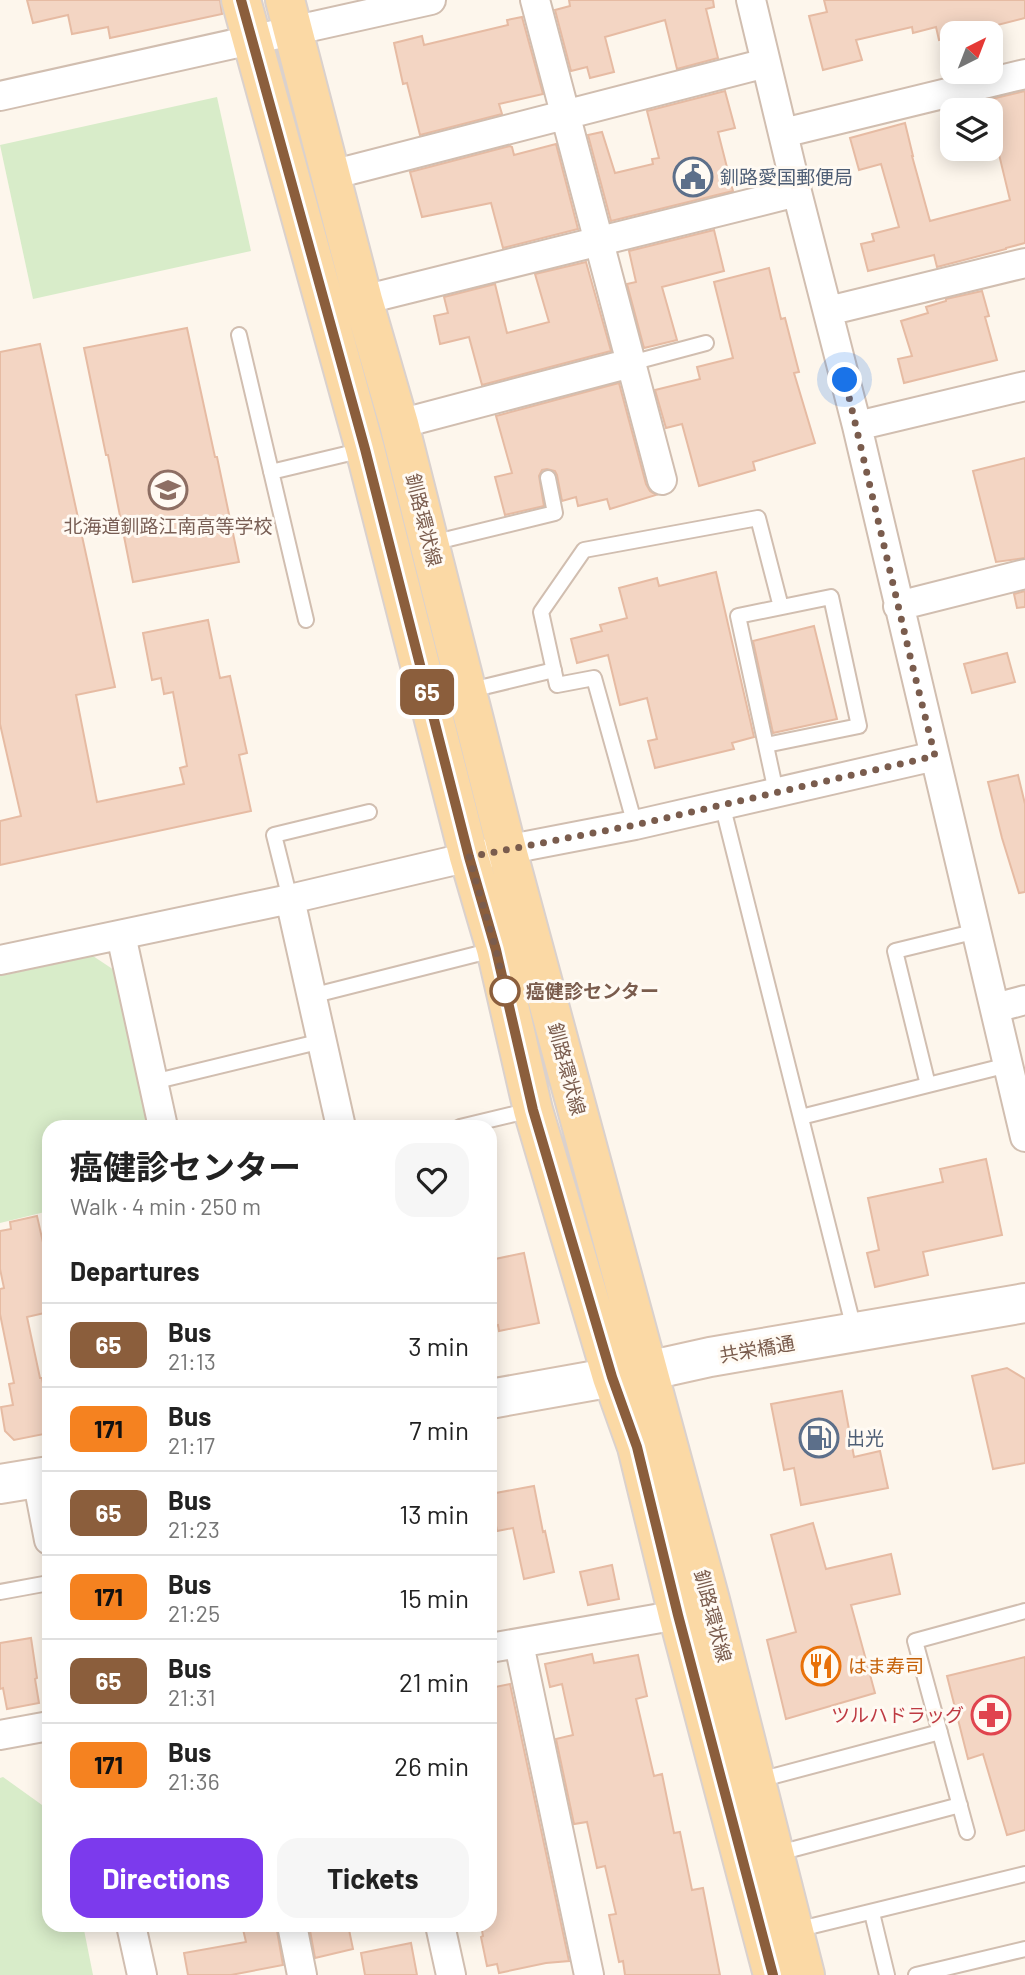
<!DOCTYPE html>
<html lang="en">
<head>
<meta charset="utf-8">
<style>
	body { margin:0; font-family:Barlow,"Noto Sans JP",sans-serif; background:#f6f6f6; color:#222; height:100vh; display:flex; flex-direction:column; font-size:26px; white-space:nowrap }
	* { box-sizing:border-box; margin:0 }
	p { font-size:23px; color:#767676 }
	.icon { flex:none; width:38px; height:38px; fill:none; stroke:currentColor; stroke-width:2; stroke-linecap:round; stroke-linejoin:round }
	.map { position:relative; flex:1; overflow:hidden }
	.details { position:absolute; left:42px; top:1120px; width:455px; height:812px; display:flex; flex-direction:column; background:#fff; border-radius:21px; box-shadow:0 4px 18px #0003 }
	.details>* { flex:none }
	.badge { padding:0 14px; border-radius:10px; font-size:24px; line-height:46px }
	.needle { width:46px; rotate:42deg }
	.tools { position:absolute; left:940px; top:21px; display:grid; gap:14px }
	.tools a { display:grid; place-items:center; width:63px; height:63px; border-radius:14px; background:#fff; box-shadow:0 4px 18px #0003; font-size:35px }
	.you { position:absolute; width:35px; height:35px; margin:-18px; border:5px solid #fff; border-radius:50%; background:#1a73e8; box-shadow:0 0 0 10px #1a73e833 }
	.map>.badge { position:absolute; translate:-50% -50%; box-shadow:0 0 0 4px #fff }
	h2 { padding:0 28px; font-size:26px; line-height:63px }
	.round { display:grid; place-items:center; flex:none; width:74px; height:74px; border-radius:21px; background:#f6f6f6 }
	.overview { display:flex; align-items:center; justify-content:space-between; height:119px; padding:0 28px }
	h1 { font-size:33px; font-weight:700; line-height:52px }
	.primary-button { display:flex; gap:14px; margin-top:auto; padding:14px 28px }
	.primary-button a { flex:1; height:80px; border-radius:21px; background:#7c3aed; color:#fff; font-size:28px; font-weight:700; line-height:80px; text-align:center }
	.primary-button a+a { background:#f6f6f6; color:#222 }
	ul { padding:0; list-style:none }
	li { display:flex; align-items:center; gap:21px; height:84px; padding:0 28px; border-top:2px solid #e0e0e0 }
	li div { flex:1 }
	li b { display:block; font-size:26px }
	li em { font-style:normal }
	li .badge { min-width:77px; font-weight:700; text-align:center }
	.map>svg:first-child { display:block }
</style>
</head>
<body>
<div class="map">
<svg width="1025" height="1975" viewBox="0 0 1025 1975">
	<rect width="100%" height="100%" fill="#fdf6ec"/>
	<path fill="#d8ecc9" d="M 217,97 L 251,251 L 33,299 L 0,145 Z
		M 93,956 L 117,972 L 150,1127 L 49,1127 L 49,1211 L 0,1223 L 0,976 Z
		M 3,1777 L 49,1810 L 49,1925 L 83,1925 L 93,1975 L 0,1975 L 0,1778 Z"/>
	<path fill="#f3d5c3" stroke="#e6bba3" stroke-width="2" d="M 27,0 L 220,0 L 222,14 L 110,38 L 108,27 L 72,34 L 68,15 L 33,23 Z
		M 569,0 L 713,0 L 714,7 L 706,9 L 718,58 L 677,69 L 665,20 L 605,37 L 614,72 L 590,78 L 587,67 L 571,71 L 555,10 L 570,6 Z
		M 824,0 L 1025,0 L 1025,18 L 966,33 L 952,33 L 952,37 L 939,40 L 936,27 L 913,33 L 912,27 L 856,40 L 862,60 L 823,70 L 809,16 L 827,12 Z
		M 522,17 L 543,94 L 499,104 L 502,114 L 420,135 L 407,83 L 403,84 L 394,43 L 422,36 L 424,45 L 508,25 L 507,20 Z
		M 725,91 L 735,128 L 718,132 L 733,191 L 611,221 L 588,135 L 602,132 L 615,173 L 653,164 L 652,159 L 659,158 L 647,111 Z
		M 1025,91 L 1025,243 L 1006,248 L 1006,249 L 937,267 L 934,255 L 868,271 L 861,244 L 874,241 L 872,234 L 899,227 L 881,164 L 859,170 L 850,138 L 905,123 L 913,156 L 912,156 L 930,221 L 1010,200 L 990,117 L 990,110 L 989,110 L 987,100 Z
		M 556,144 L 578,229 L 503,248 L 491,203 L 422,217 L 410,172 L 510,146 L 512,147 L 514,155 Z
		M 714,230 L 724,271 L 662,287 L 677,340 L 644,348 L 627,284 L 636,282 L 629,251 Z
		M 586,262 L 611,351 L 482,385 L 469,337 L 440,344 L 434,316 L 448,313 L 444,297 L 495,284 L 507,333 L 549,322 L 535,274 Z
		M 769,268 L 781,319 L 785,318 L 799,372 L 794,373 L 815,443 L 753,462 L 755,470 L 699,486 L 682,424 L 666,428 L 655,390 L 700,379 L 697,367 L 733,358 L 714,282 Z
		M 982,291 L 989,316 L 985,317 L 997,360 L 904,383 L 898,359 L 912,356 L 901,321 L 928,313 L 926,307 L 946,301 L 946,299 Z
		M 187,328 L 215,457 L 217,457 L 239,562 L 133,582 L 108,455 L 106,455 L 84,348 Z
		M 40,344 L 115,687 L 76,695 L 97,802 L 184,784 L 180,768 L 187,766 L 173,692 L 164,694 L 161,678 L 152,680 L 143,633 L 208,620 L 220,678 L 230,676 L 247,753 L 239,755 L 251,811 L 0,865 L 0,821 L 21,816 L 0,724 L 0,352 Z
		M 619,383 L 646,484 L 650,491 L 656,495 L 610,509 L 607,499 L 578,506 L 576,497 L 562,501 L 557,475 L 555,471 L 547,469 L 542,470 L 539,476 L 544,506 L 505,515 L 495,477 L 512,473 L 496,416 Z
		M 1025,458 L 1025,558 L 996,562 L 973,471 Z
		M 716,572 L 754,737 L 732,743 L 734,749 L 655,768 L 648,741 L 657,739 L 647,698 L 620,705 L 608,655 L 577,663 L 571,639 L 602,631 L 600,625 L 627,618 L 619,588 L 657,578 L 659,586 Z
		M 1025,591 L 1025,607 L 1017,608 L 1014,594 Z
		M 814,626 L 837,719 L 773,733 L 753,641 Z
		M 1007,653 L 1015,682 L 972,693 L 964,664 Z
		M 1018,775 L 1025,804 L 1025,892 L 1019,893 L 1002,838 L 988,782 Z
		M 986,1159 L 1002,1235 L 923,1252 L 928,1275 L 875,1287 L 867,1253 L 879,1250 L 868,1198 L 943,1182 L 940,1169 Z
		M 37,1216 L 49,1269 L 49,1312 L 27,1317 L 40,1378 L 42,1378 L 49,1417 L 49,1433 L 14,1440 L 5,1431 L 1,1407 L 13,1405 L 9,1384 L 14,1383 L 0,1314 L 0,1289 L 4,1288 L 0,1269 L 0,1231 L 11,1229 L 10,1222 Z
		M 524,1253 L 539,1323 L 499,1331 L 498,1325 L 490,1327 L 490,1260 Z
		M 1007,1368 L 1025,1379 L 1025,1463 L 993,1469 L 972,1376 Z
		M 842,1391 L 854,1457 L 880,1451 L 888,1488 L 801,1505 L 794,1468 L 784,1470 L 771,1404 Z
		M 534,1486 L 543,1532 L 545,1531 L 554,1572 L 524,1579 L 513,1528 L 497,1531 L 490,1494 Z
		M 813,1523 L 826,1569 L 891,1554 L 900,1594 L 851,1605 L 875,1693 L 786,1719 L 767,1640 L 796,1632 L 771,1535 Z
		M 612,1565 L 619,1599 L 588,1605 L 580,1572 Z
		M 31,1638 L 37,1678 L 35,1679 L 39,1703 L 7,1709 L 3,1688 L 0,1689 L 0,1643 Z
		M 592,1654 L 594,1663 L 638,1655 L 647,1696 L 636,1699 L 654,1776 L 662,1774 L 674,1833 L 680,1832 L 692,1890 L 703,1888 L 720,1975 L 625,1975 L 623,1961 L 619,1962 L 609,1915 L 616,1914 L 605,1866 L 597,1868 L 587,1822 L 574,1824 L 556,1739 L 573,1735 L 562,1684 L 550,1687 L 545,1664 Z
		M 1025,1657 L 1025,1830 L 1007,1835 L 983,1754 L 968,1759 L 947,1676 Z
		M 510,1684 L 569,1961 L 546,1963 L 499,1973 L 497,1964 L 487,1966 L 481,1937 L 483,1936 L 481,1925 L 490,1925 L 490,1688 Z
		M 242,1925 L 276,1925 L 283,1965 L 231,1975 L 188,1975 L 184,1953 L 246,1942 Z
		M 309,1925 L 348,1925 L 353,1949 L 315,1958 Z
		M 411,1943 L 417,1975 L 365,1975 L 361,1953 Z"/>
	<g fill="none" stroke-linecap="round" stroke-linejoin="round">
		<defs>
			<path id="lane" d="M 239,335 L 306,620
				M 631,363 L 706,343
				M 271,472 L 363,450
				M 432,543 L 555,513 L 548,478
				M 467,691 L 554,670
				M 766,745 L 859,726 L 831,597 L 738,616 L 776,792
				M 722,804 L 854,1329
				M 635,825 L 594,678 L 557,685 L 541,612 L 584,550 L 758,518 L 781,607
				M 290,899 L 274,835 L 369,812
				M 311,996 L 493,950
				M 153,1082 L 322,1041
				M 928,1085 L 1008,1065
				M 801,1117 L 928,1085 L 895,951 L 977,931
				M 460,1127 L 531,1110
				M 0,1592 L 49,1583
				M 759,1780 L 940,1732
				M 967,1832 L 915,1641 L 1025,1611
				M 775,1854 L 960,1805
				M 872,1913 L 887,1975
				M 796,1930 L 1025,1874
				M 916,1975 L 1025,1949"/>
			<path id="street" d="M 535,0 L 662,480
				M 751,0 L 797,192 L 857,426 L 1025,1137
				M 0,96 L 431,0
				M 783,133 L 1025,74
				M 331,175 L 766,63
				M 363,300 L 797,192
				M 828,311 L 1025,263
				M 399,424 L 631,363
				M 857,426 L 1025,386
				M 898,606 L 1025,574
				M 290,899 L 341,1127
				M 121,935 L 163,1127
				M 0,960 L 290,899 L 469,857 L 635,825 L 935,756
				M 995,1008 L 1025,1000
				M 37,1478 L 49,1540
				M 519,1644 L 589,1975
				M 490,1648 L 678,1615
				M 0,1735 L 49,1726
				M 131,1925 L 142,1975
				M 292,1925 L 302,1975
				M 440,1925 L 451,1975"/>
			<path id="secondary" d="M 490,1399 L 647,1371 L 710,1357 L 1025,1303
				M 0,1484 L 49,1476"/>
			<path id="primary" d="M 241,0 L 365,449 L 469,857 L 496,949 L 533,1110 L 612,1377 L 637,1447 L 678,1615 L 773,1975
				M 285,0 L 363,300 L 399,424 L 507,850 L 710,1600 L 805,1975"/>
		</defs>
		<use href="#lane" stroke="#d1beb0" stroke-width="18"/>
		<use href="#street" stroke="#d1beb0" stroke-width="32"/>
		<use href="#secondary" stroke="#d6c0b0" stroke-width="42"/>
		<use href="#primary" stroke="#dad1cd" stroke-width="42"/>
		<use href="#lane" stroke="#fff" stroke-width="14"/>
		<use href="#street" stroke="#fff" stroke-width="28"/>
		<use href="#secondary" stroke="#fff" stroke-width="38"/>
		<use href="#primary" stroke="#fbd9a5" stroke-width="38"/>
	</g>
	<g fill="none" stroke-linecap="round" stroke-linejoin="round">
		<defs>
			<path id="line" d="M 241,0 L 365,449 L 469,857 L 496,950 L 533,1110 L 612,1377 L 637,1447 L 678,1615 L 773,1975"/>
		</defs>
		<use href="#line" stroke="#fff" stroke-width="16"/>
		<use href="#line" stroke="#8b5e3c" stroke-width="10"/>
		<path stroke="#7a5c4d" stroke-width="7" stroke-dasharray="0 12.6" d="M 505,991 L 508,1003 L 496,950 L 469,857 L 635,825 L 935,756 L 910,656 L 845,380"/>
	</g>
	<defs>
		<symbol id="civic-ring" viewBox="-11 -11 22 22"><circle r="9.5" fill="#fffaf3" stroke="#5c6f8a" stroke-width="1.5"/><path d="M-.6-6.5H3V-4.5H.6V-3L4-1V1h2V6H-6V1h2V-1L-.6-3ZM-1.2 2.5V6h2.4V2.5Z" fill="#5c6f8a"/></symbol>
		<symbol id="school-ring" viewBox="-11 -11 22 22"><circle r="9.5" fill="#fffaf3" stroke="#8d6e63" stroke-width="1.5"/><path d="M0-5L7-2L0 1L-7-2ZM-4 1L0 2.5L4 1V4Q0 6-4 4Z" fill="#8d6e63"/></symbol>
		<symbol id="fuel-ring" viewBox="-11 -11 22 22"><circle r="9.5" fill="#fffaf3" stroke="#5c6f8a" stroke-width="1.5"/><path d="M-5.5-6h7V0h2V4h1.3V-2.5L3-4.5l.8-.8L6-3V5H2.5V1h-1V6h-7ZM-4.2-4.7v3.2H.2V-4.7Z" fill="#5c6f8a"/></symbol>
		<symbol id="restaurant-ring" viewBox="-11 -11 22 22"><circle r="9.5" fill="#fffaf3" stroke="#e8710a" stroke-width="1.5"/><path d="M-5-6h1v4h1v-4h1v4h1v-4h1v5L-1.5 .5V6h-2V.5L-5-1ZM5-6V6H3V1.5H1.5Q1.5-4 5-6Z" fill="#e8710a"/></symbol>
		<symbol id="pharmacy-ring" viewBox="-11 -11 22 22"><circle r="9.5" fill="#fffaf3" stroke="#e0444e" stroke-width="1.5"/><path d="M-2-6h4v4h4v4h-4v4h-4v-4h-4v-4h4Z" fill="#e0444e"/></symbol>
	</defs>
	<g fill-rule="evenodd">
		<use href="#civic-ring" x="671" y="155" width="44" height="44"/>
		<use href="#school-ring" x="146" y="468" width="44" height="44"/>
		<use href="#fuel-ring" x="797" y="1416" width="44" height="44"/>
		<use href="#restaurant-ring" x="799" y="1644" width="44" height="44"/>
		<use href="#pharmacy-ring" x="969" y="1693" width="44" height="44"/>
	</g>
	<circle fill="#fff" stroke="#8b5e3c" stroke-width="3.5" cx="505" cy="991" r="14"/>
	<g text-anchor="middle" stroke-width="6" stroke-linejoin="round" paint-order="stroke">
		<g font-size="19" fill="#4e5e75" stroke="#fffaf3" text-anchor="start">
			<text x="720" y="184">釧路愛国郵便局</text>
			<text x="846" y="1445">出光</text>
		</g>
		<g font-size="19" fill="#7a5c4d" stroke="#fffaf3">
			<text transform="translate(424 520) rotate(76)" y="7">釧路環状線</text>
			<text transform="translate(567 1069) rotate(75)" y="7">釧路環状線</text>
			<text transform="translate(757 1349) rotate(-10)" y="7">共栄橋通</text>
			<text transform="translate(713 1616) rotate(75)" y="7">釧路環状線</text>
		</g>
		<g font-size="19" fill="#785e54" stroke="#fffaf3">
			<text x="168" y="533">北海道釧路江南高等学校</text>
		</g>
		<g font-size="19" font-weight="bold" fill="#7a5c4d" stroke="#fffaf3" text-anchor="start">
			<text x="526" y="998">癌健診センター</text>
		</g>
		<g font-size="19" fill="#c56008" stroke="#fffaf3" text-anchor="start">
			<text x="848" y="1673">はま寿司</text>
		</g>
		<g font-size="19" fill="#be3a42" stroke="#fffaf3" text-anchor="end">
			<text x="964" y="1722">ツルハドラッグ</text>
		</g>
	</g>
</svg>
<div class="tools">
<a><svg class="needle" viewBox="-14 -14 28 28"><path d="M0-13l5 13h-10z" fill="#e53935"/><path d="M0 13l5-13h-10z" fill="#767676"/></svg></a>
<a><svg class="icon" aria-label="layers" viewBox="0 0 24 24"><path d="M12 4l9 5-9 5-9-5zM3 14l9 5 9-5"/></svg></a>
</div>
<div class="you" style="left:845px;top:380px"></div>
<b class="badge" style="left:427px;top:692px;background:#8b5e3c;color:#fff">65</b>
<section class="details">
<div class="overview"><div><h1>癌健診センター</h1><p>Walk · 4 min · 250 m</p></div><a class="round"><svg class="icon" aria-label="heart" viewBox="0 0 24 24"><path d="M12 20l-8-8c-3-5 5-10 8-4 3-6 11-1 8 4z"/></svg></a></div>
<h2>Departures</h2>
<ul>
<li><span class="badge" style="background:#8b5e3c;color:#fff">65</span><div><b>Bus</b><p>21:13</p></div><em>3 min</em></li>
<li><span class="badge" style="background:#f58220;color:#111">171</span><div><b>Bus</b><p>21:17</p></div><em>7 min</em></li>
<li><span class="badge" style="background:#8b5e3c;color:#fff">65</span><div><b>Bus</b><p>21:23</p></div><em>13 min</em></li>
<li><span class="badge" style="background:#f58220;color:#111">171</span><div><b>Bus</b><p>21:25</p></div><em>15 min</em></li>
<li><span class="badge" style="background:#8b5e3c;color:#fff">65</span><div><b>Bus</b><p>21:31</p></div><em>21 min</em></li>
<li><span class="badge" style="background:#f58220;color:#111">171</span><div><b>Bus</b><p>21:36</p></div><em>26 min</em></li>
</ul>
<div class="primary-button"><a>Directions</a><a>Tickets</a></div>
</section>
</div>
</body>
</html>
